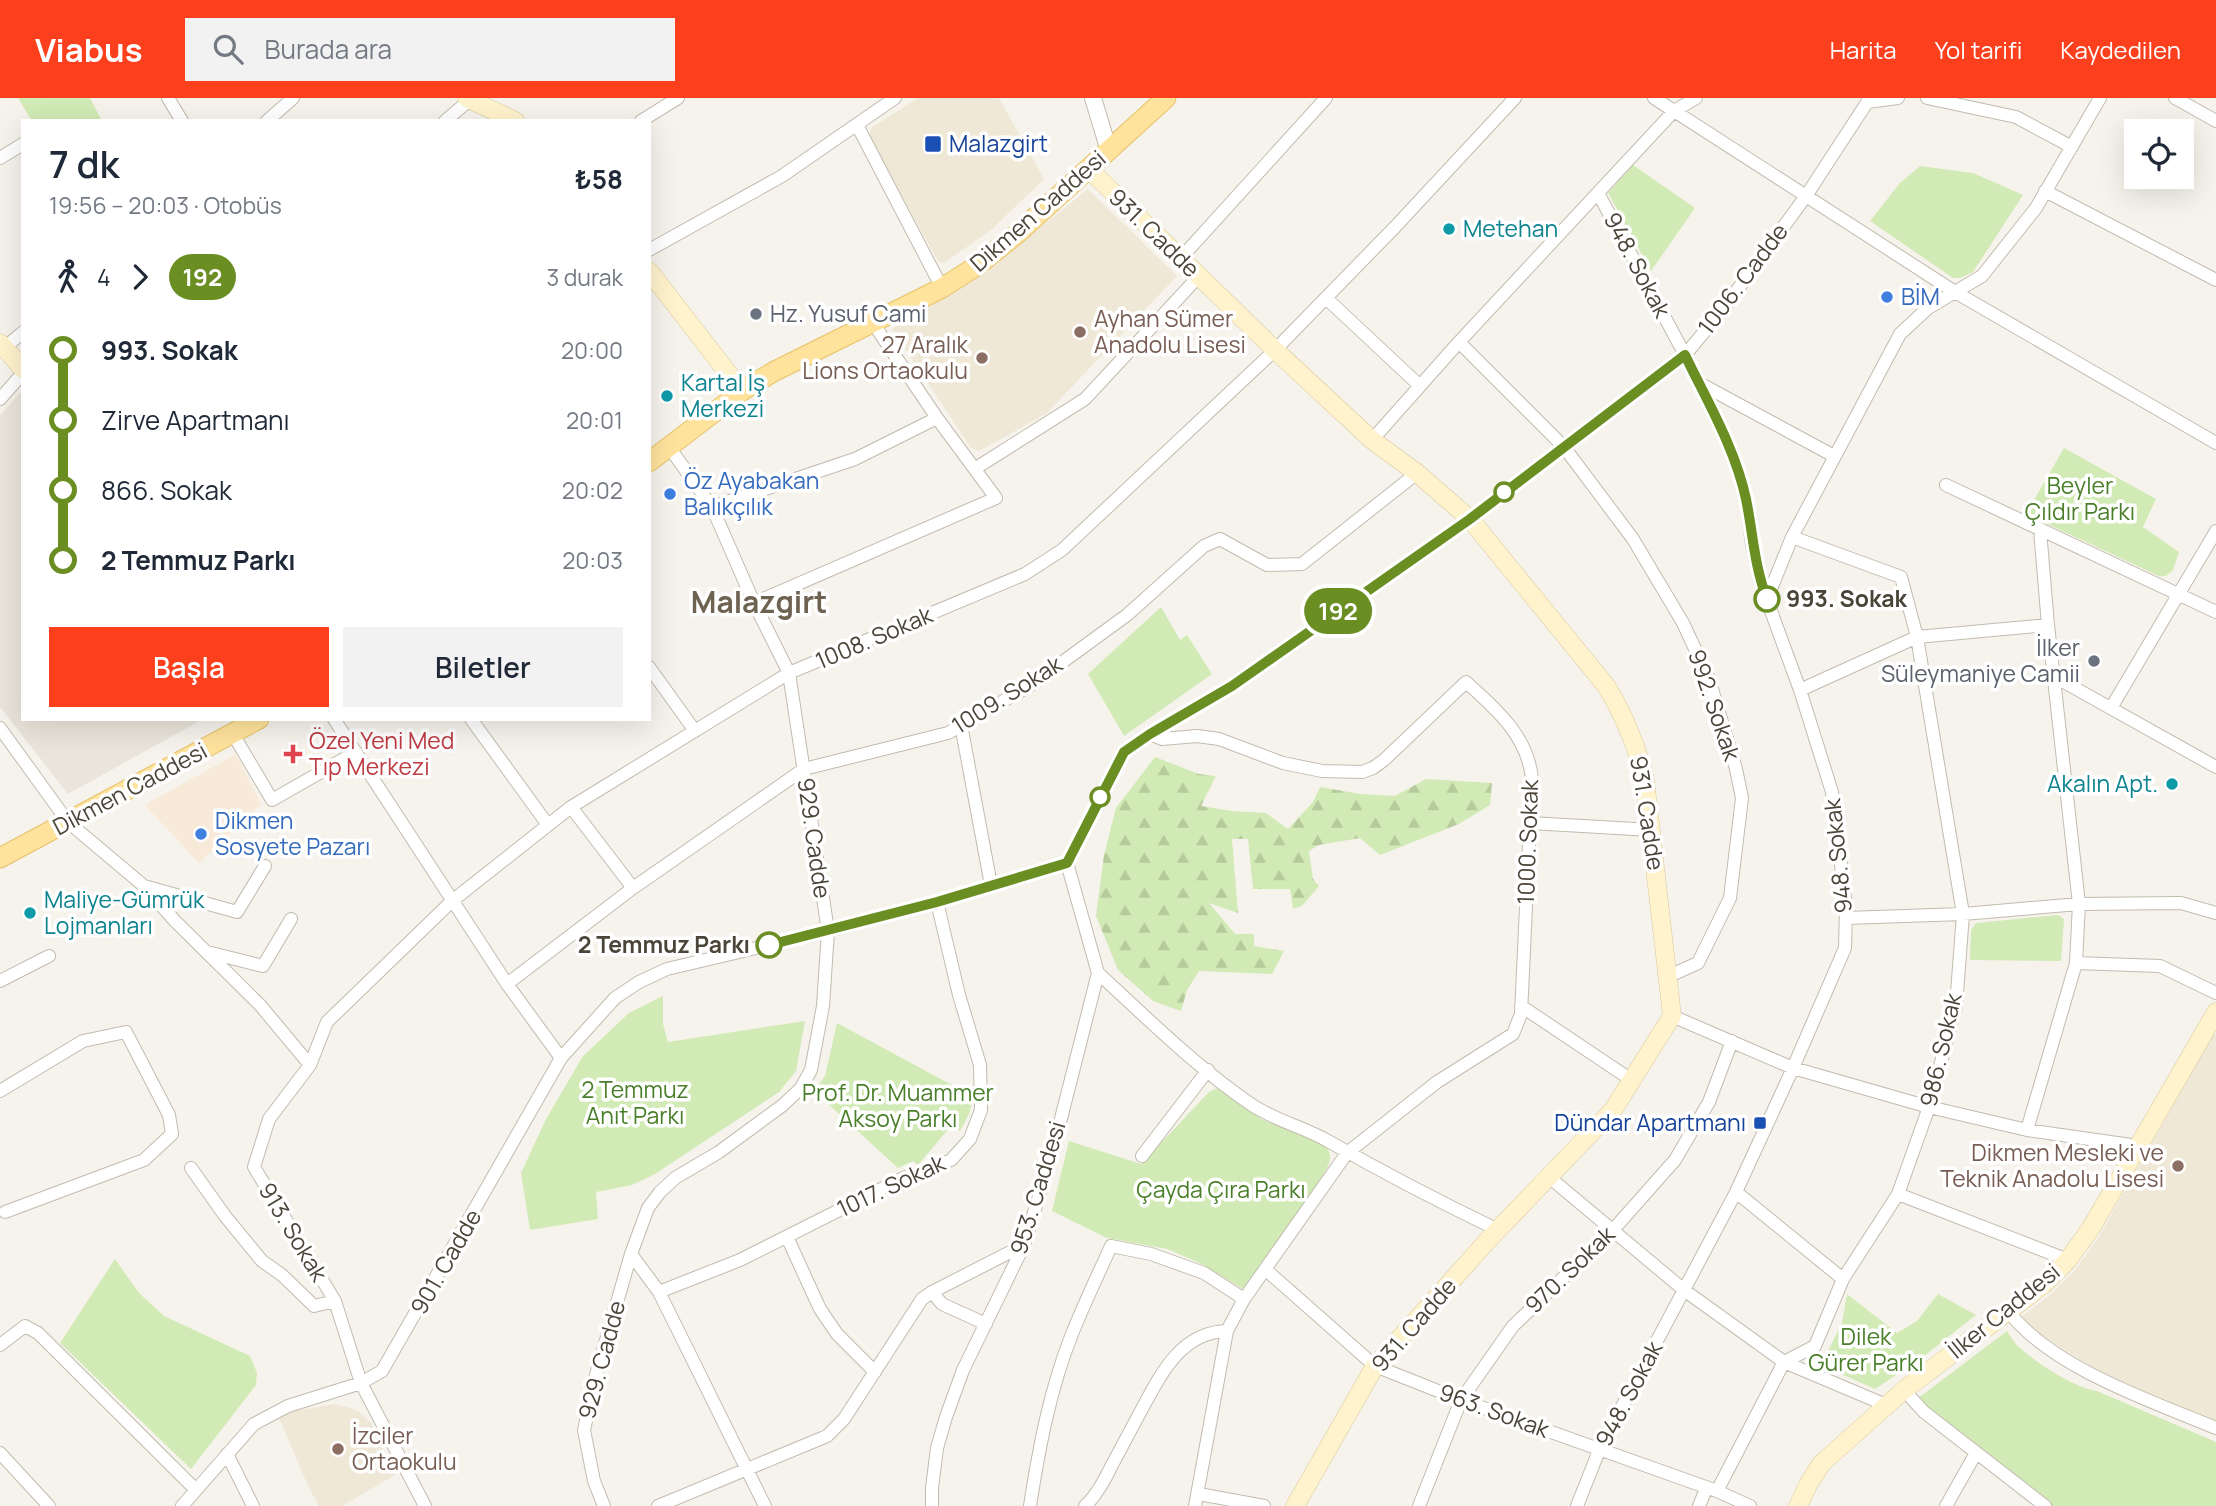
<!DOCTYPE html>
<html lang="tr">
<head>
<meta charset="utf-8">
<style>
	body { margin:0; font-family:Manrope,sans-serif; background:#f2f2f3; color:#1f2937; height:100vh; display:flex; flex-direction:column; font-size:26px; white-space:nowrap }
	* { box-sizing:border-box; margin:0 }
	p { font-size:23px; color:#747a83 }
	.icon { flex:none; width:38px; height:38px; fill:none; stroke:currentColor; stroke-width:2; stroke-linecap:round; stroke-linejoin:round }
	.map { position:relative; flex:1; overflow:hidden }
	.side { position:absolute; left:21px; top:21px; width:630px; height:602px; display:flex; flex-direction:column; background:#fff; border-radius:0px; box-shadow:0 7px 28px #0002 }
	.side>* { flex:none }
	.badge { padding:0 14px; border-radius:23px; font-size:24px; line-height:46px }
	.controls { position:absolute; left:2124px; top:21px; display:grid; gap:14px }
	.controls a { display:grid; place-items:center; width:70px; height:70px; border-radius:0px; background:#fff; box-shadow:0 7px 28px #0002; font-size:35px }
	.map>.badge { position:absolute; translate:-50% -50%; box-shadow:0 0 0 4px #fff }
	.legs { display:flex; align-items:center; gap:10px; height:77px; padding:0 28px; font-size:23px }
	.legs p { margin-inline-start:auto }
	.headline { display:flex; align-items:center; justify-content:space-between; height:119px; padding:0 28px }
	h1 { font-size:38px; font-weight:600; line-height:52px }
	.action { display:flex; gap:14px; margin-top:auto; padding:14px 28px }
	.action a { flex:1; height:80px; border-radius:0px; background:#fc3f1d; color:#fff; font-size:28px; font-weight:600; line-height:80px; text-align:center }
	.action a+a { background:#f2f2f3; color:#1f2937 }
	ul { padding:0 28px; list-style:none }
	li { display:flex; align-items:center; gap:24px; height:70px; font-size:26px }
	li i { display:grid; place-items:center; width:10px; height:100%; margin:0 9px; background:currentColor }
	li i::after { content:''; width:18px; height:18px; margin:-9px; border:5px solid; border-radius:50%; background:#fff }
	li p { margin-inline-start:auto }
	li:first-child i { background:linear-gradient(#0000 50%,currentColor 0) }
	li:last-child i { background:linear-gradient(currentColor 50%,#0000 0) }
	header { display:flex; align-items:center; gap:42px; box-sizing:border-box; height:98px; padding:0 35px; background:#fc3f1d; color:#fff }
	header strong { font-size:33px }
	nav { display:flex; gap:38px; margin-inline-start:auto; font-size:24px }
	.search { width:490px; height:63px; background:#f2f2f3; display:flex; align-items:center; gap:18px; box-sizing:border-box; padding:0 24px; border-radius:0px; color:#747a83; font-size:26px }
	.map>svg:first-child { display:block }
</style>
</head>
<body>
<header>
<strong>Viabus</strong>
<div class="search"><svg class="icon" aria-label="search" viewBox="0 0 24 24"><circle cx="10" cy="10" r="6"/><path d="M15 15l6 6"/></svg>Burada ara</div>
<nav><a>Harita</a><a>Yol tarifi</a><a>Kaydedilen</a></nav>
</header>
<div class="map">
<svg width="2216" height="1408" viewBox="0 0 2216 1408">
	<defs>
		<pattern id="forest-firs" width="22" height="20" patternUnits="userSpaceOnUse" patternTransform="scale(1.75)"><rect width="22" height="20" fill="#d2eab5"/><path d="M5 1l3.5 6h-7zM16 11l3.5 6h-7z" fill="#b6ca9c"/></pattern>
	</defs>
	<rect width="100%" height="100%" fill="#f6f3ec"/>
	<path fill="#eae5da" d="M 20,295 L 23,297 L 23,621 L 203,621 L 68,696 L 0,609 L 0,317 Z"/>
	<path fill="#f7ead8" d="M 236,656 L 261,706 L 199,765 L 145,707 Z"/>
	<path fill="#efe8d6" d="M 918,0 L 999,0 L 1044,81 L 991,132 L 944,165 L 938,163 L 869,39 L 871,30 Z
		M 1088,91 L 1177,178 L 1047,315 L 979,353 L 971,350 L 892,231 L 993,168 Z
		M 2214,935 L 2216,937 L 2216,1326 L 2162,1304 L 2094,1271 L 2023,1225 L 2021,1219 L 2050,1197 L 2075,1172 L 2098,1140 Z
		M 335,1306 L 357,1312 L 371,1325 L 395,1377 L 342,1408 L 319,1408 L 308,1388 L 279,1320 L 294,1313 Z"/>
	<path fill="#d2eab5" d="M 18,0 L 90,0 L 102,23 L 32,23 Z
		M 1633,67 L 1695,110 L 1651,173 L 1608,95 Z
		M 1920,68 L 1973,75 L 2023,97 L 1973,174 L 1960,180 L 1953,180 L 1870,123 L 1900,85 Z
		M 2064,350 L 2156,401 L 2143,429 L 2179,454 L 2173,472 L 2166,478 L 2159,478 L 2026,416 Z
		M 1161,509 L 1180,542 L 1187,537 L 1212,576 L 1124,638 L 1088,576 Z
		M 2058,817 L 2064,821 L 2061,863 L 1970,862 L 1971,832 L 1976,825 Z
		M 663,898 L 663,926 L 668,944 L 805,923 L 796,973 L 779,994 L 655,1076 L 632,1087 L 596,1094 L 598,1121 L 530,1132 L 521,1075 L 546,1021 L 583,958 L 629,915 Z
		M 837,925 L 974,999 L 969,1016 L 960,1033 L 951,1028 L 918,1067 L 913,1063 L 898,1070 L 814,993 L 825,978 Z
		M 1220,989 L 1261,1021 L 1324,1046 C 1335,1059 1329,1066 1322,1079 L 1245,1192 L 1200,1165 L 1167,1151 L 1107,1140 L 1052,1113 L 1069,1043 L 1141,1066 L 1209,994 Z
		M 115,1161 L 139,1195 L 164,1218 L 250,1258 L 257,1275 L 256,1287 L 191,1371 L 60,1245 Z
		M 1847,1196 L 1897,1235 L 1917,1223 L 1938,1196 L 1976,1217 L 1919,1262 L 1875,1291 L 1821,1267 L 1842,1225 Z
		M 2007,1233 C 2011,1239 2015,1246 2020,1250 C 2037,1265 2075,1290 2097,1293 L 2216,1344 L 2216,1408 L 2049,1408 L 1917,1301 Z"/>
	<path fill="url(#forest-firs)" d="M 1155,659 L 1199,676 L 1216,678 L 1201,708 L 1232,713 L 1266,715 L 1288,731 L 1313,704 L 1320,689 L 1360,696 L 1395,698 L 1426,681 L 1492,685 L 1490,707 L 1459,726 L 1380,757 L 1360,740 L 1319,747 L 1309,753 L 1313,781 L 1319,788 L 1302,808 L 1293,811 L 1290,791 L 1253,791 L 1248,741 L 1232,741 L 1238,815 L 1209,805 L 1235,836 L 1254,836 L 1254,848 L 1284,853 L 1272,876 L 1199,873 L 1187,892 L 1181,913 L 1153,903 L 1118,872 L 1096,818 L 1104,757 L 1116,710 Z"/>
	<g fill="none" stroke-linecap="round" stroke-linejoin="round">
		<defs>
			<path id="minor" d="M 168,0 L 182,23
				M 1654,0 L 1955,194 L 2216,345
				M 1927,0 L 2016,19 L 2072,49
				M 2175,0 L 2216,23
				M 1867,4 L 1898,0
				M 267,23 L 293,0
				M 445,23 L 472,0
				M 641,23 L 678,0
				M 857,27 L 942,190
				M 0,60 L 23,46
				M 2045,93 L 2216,182
				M 649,152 L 782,78 L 895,0
				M 1180,161 L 1326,0
				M 1326,200 L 1420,288
				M 1459,244 L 1564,349 L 1633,441 L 1683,525 L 1709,581 L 1736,671 L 1742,700 L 1730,800 L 1698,865 L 1669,878
				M 3,251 L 23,234
				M 1699,285 L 1834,358
				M 0,301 L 23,275
				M 1372,342 L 1459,244 L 1674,13 L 1696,0
				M 976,370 L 1085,301 L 1199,178
				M 1946,387 L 2216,514
				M 712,409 L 855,361 L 937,320
				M 2040,432 L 2048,527
				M 1767,501 L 1792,439 L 1900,236 L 1928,210 L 1982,178 L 2036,110 L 2100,0
				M 754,505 L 996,400 L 937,320 L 873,225
				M 649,569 L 695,633
				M 2055,579 L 2216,669
				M 1800,592 L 1917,539 L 2048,527 L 2079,806 L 2076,865 L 2027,1032
				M 2111,610 L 2216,433
				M 334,621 L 507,886 L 561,960
				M 471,621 L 548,727
				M 961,627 L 991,787
				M 0,630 L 68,724 L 144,788 L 175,823 L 260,907 L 310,967 L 269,1021 L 254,1069 L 335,1203 L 361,1285 L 425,1408
				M 233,636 L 272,702 L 356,654
				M 1150,636 L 1162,641 L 1197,638 L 1219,641 L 1283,665 L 1322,673 L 1362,674 L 1373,670 L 1384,662 L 1466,584 C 1496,611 1528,638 1532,681 L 1521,916 L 1513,936 L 1437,984 L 1347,1055 L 1244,1201 L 1227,1233 L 1195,1408
				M 571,709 L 633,790
				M 1530,725 L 1652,732
				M 144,788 L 237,814 L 265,768
				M 1846,820 L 1963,816 L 2079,806 L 2181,805 L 2216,815
				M 207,854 L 263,868 L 291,821
				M 2076,865 L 2160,868 L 2216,895
				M 1098,875 C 1147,920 1196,969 1252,1007 C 1276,1023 1304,1029 1328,1043 C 1384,1075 1440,1104 1498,1132
				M 0,883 L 49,858
				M 507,886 L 633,790 L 804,671 L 948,635 L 1031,587 L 1127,517 L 1204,448 L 1220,441 L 1267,467 L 1302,466 L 1417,375
				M 1521,908 L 1633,983
				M 1672,918 L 1793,970 L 1929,1009 L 2027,1032 L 2138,1048
				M 310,967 L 327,924 L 452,803 L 571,709 L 789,575 L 1025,476 L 1062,452 L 1275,252 L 1395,129 L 1515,0
				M 0,993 L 83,943 L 126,934 L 169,1017 L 172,1036 L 144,1062 L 5,1114
				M 1142,1058 L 1208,972
				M 191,1070 L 225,1118 L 262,1163 L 282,1177 L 314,1208 L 335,1203
				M 1549,1079 L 1684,1192 L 1784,1264 L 1886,1307
				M 1736,1094 L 1843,1181
				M 1898,1096 L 2068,1162
				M 787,1139 L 820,1211 L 837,1236 L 875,1274
				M 631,1156 L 659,1194 L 765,1408
				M 1266,1172 L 1375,1268 L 1461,1302 L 1717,1393 L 1750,1408
				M 659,1194 L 740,1162 L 903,1080 L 951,1062 L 970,1041 L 981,1012 L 980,967 L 959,897 L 937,804
				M 932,1194 L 942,1206 L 986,1226
				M 2008,1213 C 2052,1270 2151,1303 2216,1330
				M 0,1247 L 25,1228 L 38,1235 L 195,1391
				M 1784,1264 L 1815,1248 L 1843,1181 L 1898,1096 L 1929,1009 L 1956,908 L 1963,816 L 1917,539 L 1901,479 L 1792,439
				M 1904,1292 L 1924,1314 L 2045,1408
				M 0,1355 L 49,1408
				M 227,1356 L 253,1408
				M 1717,1393 L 1784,1264
				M 1199,1396 L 1264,1408
				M 182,1408 L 254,1326 L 288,1308 L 361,1285 L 382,1273 L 561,960 L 615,900 L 639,884 L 667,871 L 828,833 L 937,804 L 1067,765 L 1123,655 L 1150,636 L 1232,588 L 1470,421 L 1685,257 L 1724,210 L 1806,98 L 1870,0
				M 604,1408 L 594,1383 L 584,1332 L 596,1277 L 631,1156 L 648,1110 L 660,1094 L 675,1080 L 719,1054 L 783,1007 L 801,990 L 811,972 L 823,908 L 828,833 L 789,575 L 754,505 L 712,409 L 669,349
				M 658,1408 L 827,1338 L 844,1321 L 922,1201 L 932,1194 L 1024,1147
				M 932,1408 L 932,1390 L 937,1350 L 946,1319 L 963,1272 L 1024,1147 L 1052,1056 L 1098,875 L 1067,765
				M 1030,1408 C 1039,1350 1050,1291 1072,1236 C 1084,1206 1098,1177 1111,1148 L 1151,1156 L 1204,1175 L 1244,1201
				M 1085,1408 C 1097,1397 1105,1381 1112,1367 C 1122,1348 1133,1328 1143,1309 C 1162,1274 1182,1234 1227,1233
				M 1419,1408 L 1461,1302 L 1513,1228 L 1613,1132 L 1675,1062 L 1709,1004 L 1732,943
				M 1577,1408 L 1600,1350 L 1736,1094 L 1793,970 L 1845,850 L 1846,808 L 1832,694 L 1800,592 L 1760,483 L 1752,446 L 1746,401 L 1732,355 L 1685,257 L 1598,95
				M 1699,1408 L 1706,1391
				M 1946,1408 L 1976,1355"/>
			<path id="tertiary" d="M 1093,0 L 1109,53"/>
			<path id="secondary" d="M 467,0 L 515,23
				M 1089,71 L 1275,252 L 1372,342 L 1417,375 L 1470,421 L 1607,589 C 1625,619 1637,648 1645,682 L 1672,918 L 1613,1012 L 1489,1141 L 1375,1268 L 1295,1408
				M 649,173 L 742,293
				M 0,245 L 23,271
				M 1798,1408 L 1809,1385 L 1822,1365 L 1904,1292 L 2043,1187 L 2068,1162 L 2091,1130 L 2216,914"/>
			<path id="primary" d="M 649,364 L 742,293 L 773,274 L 942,190 L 978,167 L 1018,135 L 1166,0
				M 0,760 L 259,621"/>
		</defs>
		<use href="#minor" stroke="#c2bbae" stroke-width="14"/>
		<use href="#tertiary" stroke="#c2bbae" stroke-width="18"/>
		<use href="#secondary" stroke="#d6c79b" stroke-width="19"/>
		<use href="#primary" stroke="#e6c16a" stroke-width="21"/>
		<use href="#minor" stroke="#fff" stroke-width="12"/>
		<use href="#tertiary" stroke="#fff" stroke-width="16"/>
		<use href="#secondary" stroke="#fff3cd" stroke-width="18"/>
		<use href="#primary" stroke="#ffe39c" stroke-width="19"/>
	</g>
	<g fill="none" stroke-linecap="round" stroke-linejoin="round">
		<defs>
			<path id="line-1" d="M 769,847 L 937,804 L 1067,765 L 1124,654 L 1150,636 L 1232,588 L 1470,421 L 1685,257 C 1707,303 1735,350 1746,401 C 1753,435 1754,467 1767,501"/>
		</defs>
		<use href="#line-1" stroke="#fff" stroke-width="16"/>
		<use href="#line-1" stroke="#6b8e23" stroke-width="10"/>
	</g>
	<g fill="#1a4fb4" stroke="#fff" stroke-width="2.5">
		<rect x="924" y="37" width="18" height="18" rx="3.5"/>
		<rect x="1753" y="1018" width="14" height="14" rx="3.5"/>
	</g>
	<g fill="#0f9aa8" stroke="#fff" stroke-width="2.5">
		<circle cx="1449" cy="131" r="7"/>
		<circle cx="667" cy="298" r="7"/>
		<circle cx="2172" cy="686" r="7"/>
		<circle cx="30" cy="815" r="7"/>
	</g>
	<g fill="#3f7fe0" stroke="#fff" stroke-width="2.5">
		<circle cx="1887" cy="199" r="7"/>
		<circle cx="670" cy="396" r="7"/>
		<circle cx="201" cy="736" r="7"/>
	</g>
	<g fill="#6b7280" stroke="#fff" stroke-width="2.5">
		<circle cx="756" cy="216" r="7"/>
		<circle cx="2094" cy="563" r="7"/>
	</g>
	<g fill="#8d6e63" stroke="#fff" stroke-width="2.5">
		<circle cx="1080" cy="234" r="7"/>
		<circle cx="982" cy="260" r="7"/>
		<circle cx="2178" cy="1068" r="7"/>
		<circle cx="338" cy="1351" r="7"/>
	</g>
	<g fill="#fff" stroke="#6b8e23" stroke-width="3.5">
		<circle cx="1504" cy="394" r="9"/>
		<circle cx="1767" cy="501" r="12"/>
		<circle cx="1100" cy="699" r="9"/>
		<circle cx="769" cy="847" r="12"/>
	</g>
	<path fill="#e0444e" stroke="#fff" stroke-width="2.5" d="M289.5 645.5h7v7h7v7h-7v7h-7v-7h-7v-7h7z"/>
	<g text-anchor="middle" stroke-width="7" stroke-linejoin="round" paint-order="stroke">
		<g font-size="23" fill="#164399" stroke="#fff" text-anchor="start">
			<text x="949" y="54">Malazgirt</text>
			<text x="1746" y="1033" text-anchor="end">Dündar Apartmanı</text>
		</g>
		<g font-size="23" fill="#4b4439" stroke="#fff">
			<text transform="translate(1038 113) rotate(-41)" y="8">Dikmen Caddesi</text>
			<text transform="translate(1154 135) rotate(44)" y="8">931. Cadde</text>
			<text transform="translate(1637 167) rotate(62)" y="8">948. Sokak</text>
			<text transform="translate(1743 181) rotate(-53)" y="8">1006. Cadde</text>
			<text transform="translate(874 540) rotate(-23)" y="8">1008. Sokak</text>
			<text transform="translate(1007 597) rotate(-32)" y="8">1009. Sokak</text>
			<text transform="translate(1714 607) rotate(71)" y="8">992. Sokak</text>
			<text transform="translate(130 691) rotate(-28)" y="8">Dikmen Caddesi</text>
			<text transform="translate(1647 715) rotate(81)" y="8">931. Cadde</text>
			<text transform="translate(814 740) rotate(82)" y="8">929. Cadde</text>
			<text transform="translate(1528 744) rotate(-88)" y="8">1000. Sokak</text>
			<text transform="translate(1838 758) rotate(-96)" y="8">948. Sokak</text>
			<text transform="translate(1941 952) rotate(-77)" y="8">986. Sokak</text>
			<text transform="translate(891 1088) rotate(-25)" y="8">1017. Sokak</text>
			<text transform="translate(1038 1090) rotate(-73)" y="8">953. Caddesi</text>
			<text transform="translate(293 1134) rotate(59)" y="8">913. Sokak</text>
			<text transform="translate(446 1164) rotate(-60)" y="8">901. Cadde</text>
			<text transform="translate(1570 1172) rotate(-44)" y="8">970. Sokak</text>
			<text transform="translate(2004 1213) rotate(-39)" y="8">İlker Caddesi</text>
			<text transform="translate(1414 1227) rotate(-49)" y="8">931. Cadde</text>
			<text transform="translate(602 1262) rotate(-75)" y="8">929. Cadde</text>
			<text transform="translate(1629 1296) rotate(-62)" y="8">948. Sokak</text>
			<text transform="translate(1494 1313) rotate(20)" y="8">963. Sokak</text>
		</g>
		<g font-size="23" fill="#0d838f" stroke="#fff" text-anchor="start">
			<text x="1463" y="139">Metehan</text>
			<text x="681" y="293">Kartal İş<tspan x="681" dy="26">Merkezi</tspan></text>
			<text x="2158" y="694" text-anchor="end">Akalın Apt.</text>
			<text x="44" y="810">Maliye-Gümrük<tspan x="44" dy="26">Lojmanları</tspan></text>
		</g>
		<g font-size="23" fill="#366cbe" stroke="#fff" text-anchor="start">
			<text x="1901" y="207">BİM</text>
			<text x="684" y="391">Öz Ayabakan<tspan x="684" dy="26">Balıkçılık</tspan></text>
			<text x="215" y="731">Dikmen<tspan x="215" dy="26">Sosyete Pazarı</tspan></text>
		</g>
		<g font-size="23" fill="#5b616d" stroke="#fff" text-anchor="start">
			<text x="770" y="224">Hz. Yusuf Cami</text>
			<text x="2080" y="558" text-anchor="end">İlker<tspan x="2080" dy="26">Süleymaniye Camii</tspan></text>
		</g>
		<g font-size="23" fill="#785e54" stroke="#fff" text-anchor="start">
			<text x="1094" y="229">Ayhan Sümer<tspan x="1094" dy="26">Anadolu Lisesi</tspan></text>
			<text x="968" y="255" text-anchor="end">27 Aralık<tspan x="968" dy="26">Lions Ortaokulu</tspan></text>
			<text x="2164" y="1063" text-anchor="end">Dikmen Mesleki ve<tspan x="2164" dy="26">Teknik Anadolu Lisesi</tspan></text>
			<text x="352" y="1346">İzciler<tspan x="352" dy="26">Ortaokulu</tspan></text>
		</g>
		<g font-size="23" fill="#4a7f2a" stroke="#fff">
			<text x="2080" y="396">Beyler<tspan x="2080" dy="26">Çıldır Parkı</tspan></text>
			<text x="635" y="1000">2 Temmuz<tspan x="635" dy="26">Anıt Parkı</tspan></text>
			<text x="898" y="1003">Prof. Dr. Muammer<tspan x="898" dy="26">Aksoy Parkı</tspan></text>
			<text x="1221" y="1100">Çayda Çıra Parkı</text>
			<text x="1866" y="1247">Dilek<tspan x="1866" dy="26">Gürer Parkı</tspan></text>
		</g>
		<g font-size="23" font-weight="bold" fill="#4b4439" stroke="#fff" text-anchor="start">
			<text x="1786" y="509">993. Sokak</text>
			<text x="750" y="855" text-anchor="end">2 Temmuz Parkı</text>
		</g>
		<g font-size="23" fill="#be3a42" stroke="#fff" text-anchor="start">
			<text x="309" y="651">Özel Yeni Med<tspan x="309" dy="26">Tıp Merkezi</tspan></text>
		</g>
		<g font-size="30" font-weight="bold" fill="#6e6250" stroke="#fff">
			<text x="759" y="515">Malazgirt</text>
		</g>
	</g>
</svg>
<div class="controls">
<a><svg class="icon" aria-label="locate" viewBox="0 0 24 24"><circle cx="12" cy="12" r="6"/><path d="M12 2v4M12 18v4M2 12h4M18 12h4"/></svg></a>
</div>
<b class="badge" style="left:1338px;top:513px;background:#6b8e23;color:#fff">192</b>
<section class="side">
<div class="headline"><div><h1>7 dk</h1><p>19:56 – 20:03 · Otobüs</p></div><b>₺58</b></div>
<div class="legs"><svg class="icon" aria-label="walk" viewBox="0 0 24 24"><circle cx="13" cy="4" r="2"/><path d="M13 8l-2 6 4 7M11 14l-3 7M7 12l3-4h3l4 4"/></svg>4<svg class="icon" aria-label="forward" viewBox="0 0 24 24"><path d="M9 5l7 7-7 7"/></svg><b class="badge" style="background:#6b8e23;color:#fff">192</b><p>3 durak</p></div>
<ul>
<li><i style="color:#6b8e23"></i><b>993. Sokak</b><p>20:00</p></li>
<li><i style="color:#6b8e23"></i><span>Zirve Apartmanı</span><p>20:01</p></li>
<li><i style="color:#6b8e23"></i><span>866. Sokak</span><p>20:02</p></li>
<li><i style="color:#6b8e23"></i><b>2 Temmuz Parkı</b><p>20:03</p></li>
</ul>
<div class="action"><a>Başla</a><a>Biletler</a></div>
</section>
</div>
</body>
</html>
